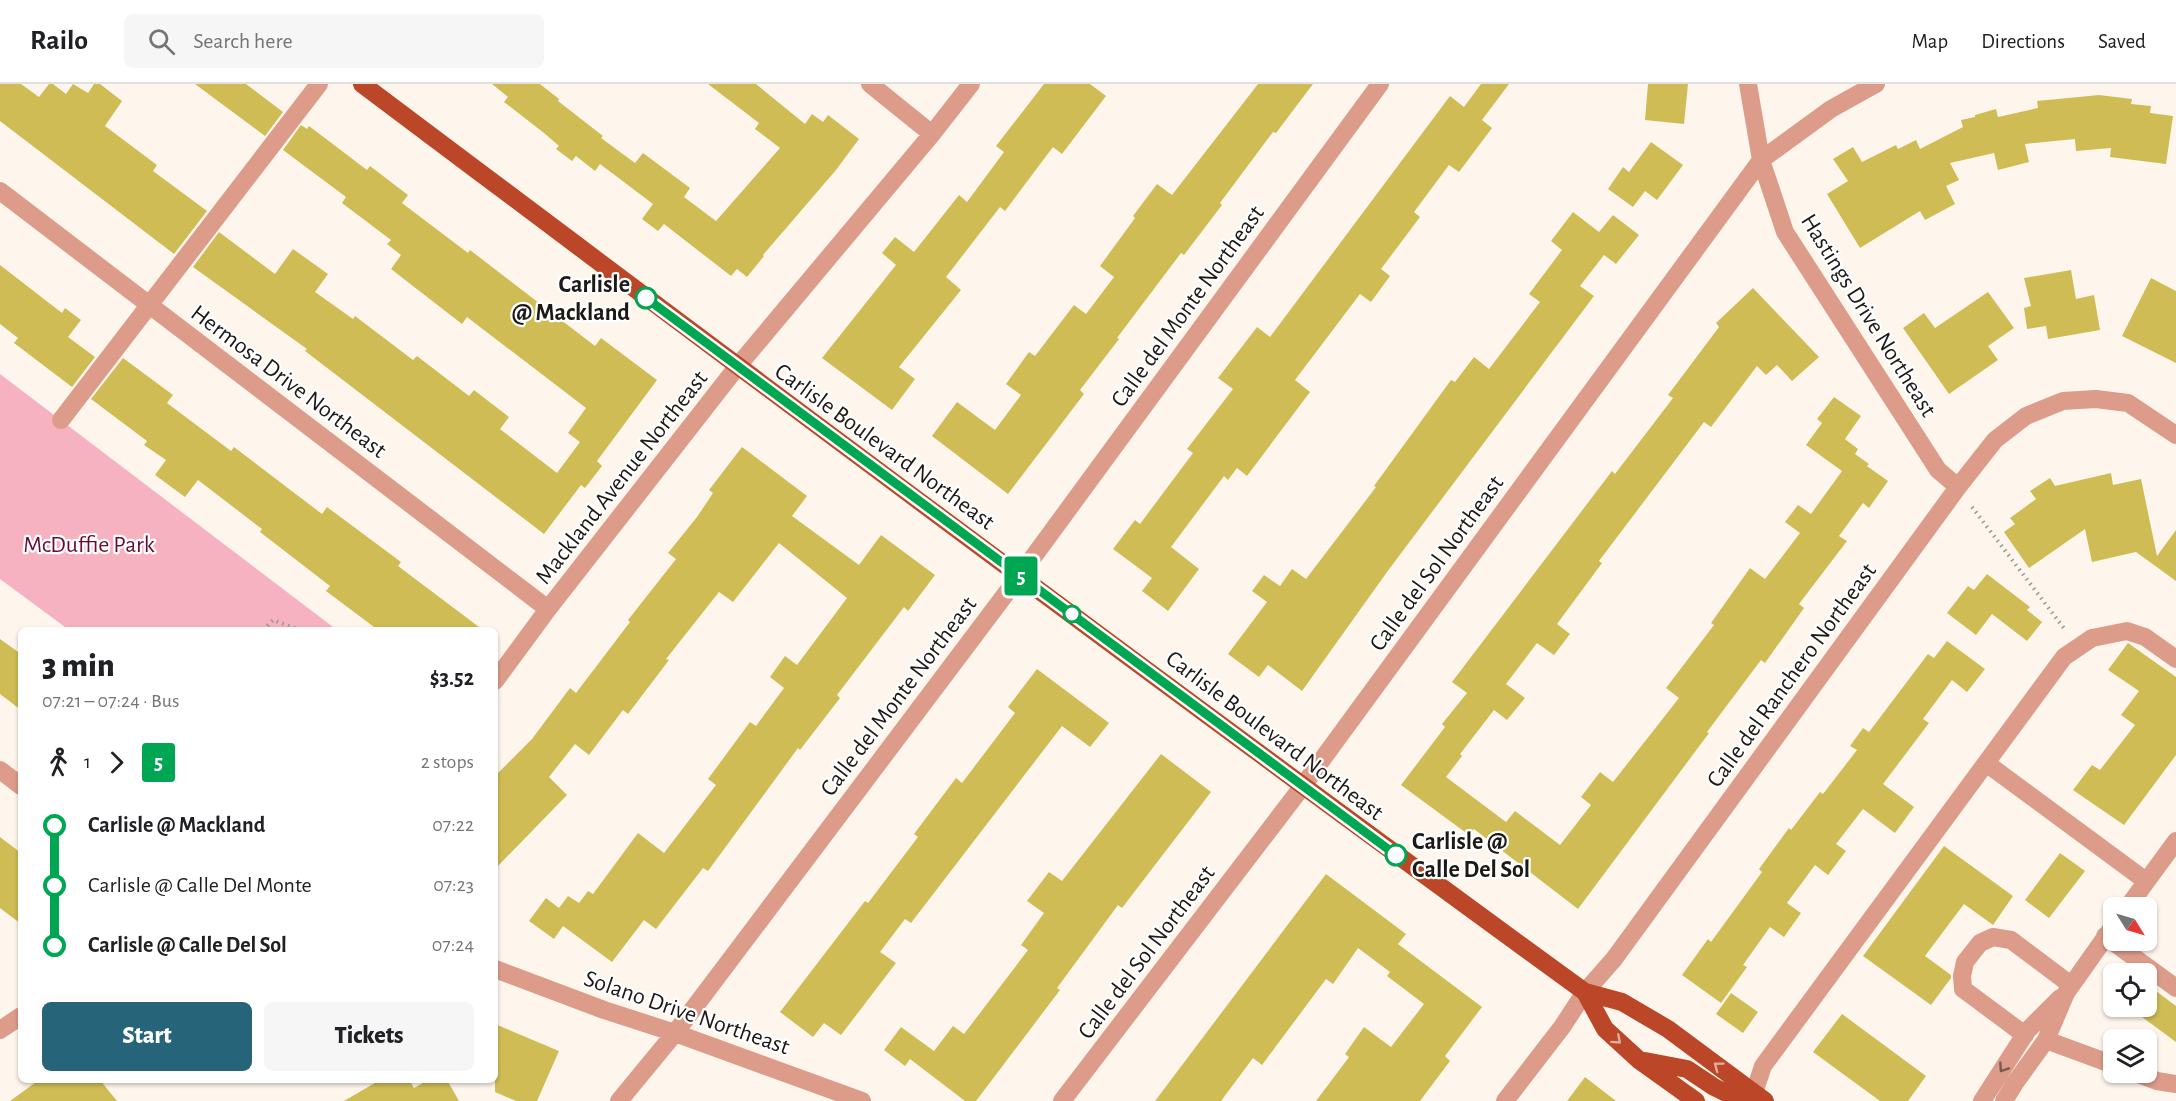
<!DOCTYPE html>
<html lang="en">
<head>
<meta charset="utf-8">
<style>
	body { margin:0; font-family:"Alegreya Sans",sans-serif; background:#f6f6f6; color:#202124; height:100vh; display:flex; flex-direction:column; font-size:22px; white-space:nowrap }
	* { box-sizing:border-box; margin:0 }
	p { font-size:20px; color:#757577 }
	.icon { flex:none; width:33px; height:33px; fill:none; stroke:currentColor; stroke-width:2; stroke-linecap:round; stroke-linejoin:round }
	.map { position:relative; flex:1; overflow:hidden }
	.side { position:absolute; left:18px; top:543px; width:480px; height:456px; display:flex; flex-direction:column; background:#fff; border-radius:9px; box-shadow:0 2px 4px #0004 }
	.side>* { flex:none }
	.badge { padding:0 12px; border-radius:4px; font-size:21px; line-height:39px }
	.needle { width:39px; rotate:127deg }
	.fabs { position:absolute; left:2103px; top:813px; display:grid; gap:12px }
	.fabs a { display:grid; place-items:center; width:54px; height:54px; border-radius:9px; background:#fff; box-shadow:0 2px 4px #0004; font-size:30px }
	.map>.badge { position:absolute; translate:-50% -50%; box-shadow:0 0 0 3px #fff }
	.legs { display:flex; align-items:center; gap:9px; height:66px; padding:0 24px; font-size:20px }
	.legs p { margin-inline-start:auto }
	.headline { display:flex; align-items:center; justify-content:space-between; height:102px; padding:0 24px }
	h1 { font-size:33px; font-weight:800; line-height:45px }
	.cta { display:flex; gap:12px; margin-top:auto; padding:12px 24px }
	.cta a { flex:1; height:69px; border-radius:9px; background:#26647a; color:#fff; font-size:24px; font-weight:800; line-height:69px; text-align:center }
	.cta a+a { background:#f6f6f6; color:#202124 }
	ul { padding:0 24px; list-style:none }
	li { display:flex; align-items:center; gap:21px; height:60px; font-size:22px }
	li i { display:grid; place-items:center; width:9px; height:100%; margin:0 8px; background:currentColor }
	li i::after { content:''; width:15px; height:15px; margin:-8px; border:4px solid; border-radius:50%; background:#fff }
	li p { margin-inline-start:auto }
	li:first-child i { background:linear-gradient(#0000 50%,currentColor 0) }
	li:last-child i { background:linear-gradient(currentColor 50%,#0000 0) }
	header { display:flex; align-items:center; gap:36px; box-sizing:border-box; height:84px; padding:0 30px; background:#fff; border-bottom:2px solid #e0e0e0 }
	header strong { font-size:28px }
	nav { display:flex; gap:33px; margin-inline-start:auto; font-size:21px }
	.search { width:420px; height:54px; background:#f6f6f6; display:flex; align-items:center; gap:15px; box-sizing:border-box; padding:0 21px; border-radius:9px; color:#757577; font-size:22px }
	.map>svg:first-child { display:block }
</style>
</head>
<body>
<header>
<strong>Railo</strong>
<div class="search"><svg class="icon" aria-label="search" viewBox="0 0 24 24"><circle cx="10" cy="10" r="6"/><path d="M15 15l6 6"/></svg>Search here</div>
<nav><a>Map</a><a>Directions</a><a>Saved</a></nav>
</header>
<div class="map">
<svg width="2176" height="1017" viewBox="0 0 2176 1017">
	<rect width="100%" height="100%" fill="#fef6ed"/>
	<path fill="#f7b2c2" d="M 0,290 L 337,546 L 69,546 L 0,495 Z"/>
	<path fill="#cfbc55" d="M 0,0 L 21,0 L 39,13 L 49,0 L 53,0 L 66,10 L 73,0 L 88,9 L 94,0 L 100,0 L 122,17 L 105,42 L 157,81 L 153,87 L 207,127 L 174,170 L 0,37 Z
		M 195,0 L 246,0 L 283,28 L 265,52 Z
		M 492,0 L 540,0 L 559,15 L 558,17 L 603,52 L 601,54 L 635,79 L 643,69 L 690,104 L 684,113 L 716,137 L 780,64 L 755,45 L 759,39 L 708,0 L 756,0 L 805,40 L 812,30 L 823,38 L 828,31 L 859,55 L 836,86 L 763,171 L 764,172 L 747,193 L 737,185 L 731,192 L 664,140 L 658,147 L 642,135 L 653,120 L 600,80 L 595,87 L 576,72 L 572,77 L 556,65 L 559,62 L 544,49 L 504,18 L 508,13 Z
		M 1044,0 L 1090,0 L 1106,12 L 1062,70 L 1053,63 L 1005,127 L 1000,123 L 946,193 L 961,206 L 899,283 L 915,295 L 892,326 L 822,274 L 896,181 L 882,169 L 895,153 L 914,168 L 959,111 L 967,118 L 1004,68 L 996,62 Z
		M 1258,0 L 1313,0 L 1276,49 L 1273,48 L 1220,119 L 1222,121 L 1184,171 L 1181,169 L 1117,254 L 1119,255 L 1080,306 L 1084,310 L 1008,410 L 932,352 L 957,318 L 995,346 L 1021,311 L 1006,300 L 1029,268 L 1035,272 L 1074,221 L 1086,230 L 1114,193 L 1100,182 L 1135,134 L 1133,132 L 1157,100 L 1172,111 Z
		M 1481,0 L 1509,0 L 1482,36 L 1492,44 L 1459,88 L 1449,81 L 1414,128 L 1420,133 L 1381,185 L 1390,192 L 1371,218 L 1360,210 L 1295,296 L 1310,308 L 1247,392 L 1237,384 L 1228,396 L 1224,392 L 1171,463 L 1199,485 L 1168,527 L 1142,507 L 1152,494 L 1113,465 L 1135,436 L 1140,440 L 1193,369 L 1187,365 L 1233,305 L 1218,294 L 1257,243 L 1270,253 L 1450,12 L 1464,23 Z
		M 1648,0 L 1688,0 L 1684,40 L 1645,36 Z
		M 2099,11 L 2132,15 L 2131,20 L 2151,22 L 2150,29 L 2173,32 L 2166,80 L 2110,73 L 2111,64 L 2076,67 L 2075,55 L 2025,60 L 2029,78 L 1998,86 L 1994,69 L 1950,79 L 1959,96 L 1946,102 L 1955,120 L 1925,136 L 1920,127 L 1860,164 L 1827,110 L 1848,97 L 1833,75 L 1853,63 L 1862,78 L 1896,61 L 1898,65 L 1916,56 L 1920,65 L 1963,43 L 1961,36 L 1975,33 L 1975,31 L 1996,25 L 1998,33 L 2038,24 L 2037,17 Z
		M 301,41 L 307,45 L 309,42 L 367,86 L 370,82 L 408,111 L 402,119 L 468,169 L 470,166 L 595,262 L 601,254 L 657,296 L 597,377 L 602,382 L 585,404 L 581,401 L 544,450 L 305,267 L 307,265 L 193,183 L 219,148 L 275,190 L 293,165 L 328,190 L 315,208 L 353,235 L 355,232 L 413,276 L 417,272 L 469,312 L 474,306 L 509,333 L 500,345 L 557,389 L 580,358 L 568,349 L 586,324 L 467,233 L 462,240 L 391,185 L 401,171 L 387,160 L 391,156 L 342,119 L 346,113 L 283,66 Z
		M 1651,58 L 1683,81 L 1657,116 L 1645,107 L 1633,123 L 1608,105 L 1623,83 L 1629,88 Z
		M 1573,128 L 1599,148 L 1613,131 L 1639,151 L 1616,180 L 1604,171 L 1580,202 L 1594,212 L 1387,488 L 1302,607 L 1268,581 L 1259,593 L 1228,570 L 1267,518 L 1252,507 L 1264,491 L 1280,502 L 1292,485 L 1306,495 L 1376,403 L 1374,402 L 1451,296 L 1455,298 L 1474,273 L 1489,285 L 1540,218 L 1529,210 L 1562,166 L 1551,157 Z
		M 0,181 L 62,229 L 65,224 L 81,236 L 68,253 L 95,273 L 72,303 L 14,259 L 18,254 L 0,240 Z
		M 2071,186 L 2076,215 L 2094,211 L 2100,246 L 2048,255 L 2046,242 L 2027,245 L 2024,224 L 2031,222 L 2024,194 Z
		M 2151,194 L 2176,207 L 2176,279 L 2122,252 Z
		M 1753,204 L 1819,273 L 1792,297 L 1777,281 L 1766,291 L 1757,282 L 1711,343 L 1704,338 L 1599,477 L 1602,479 L 1557,540 L 1570,550 L 1554,571 L 1537,559 L 1506,600 L 1525,614 L 1507,636 L 1494,626 L 1460,670 L 1462,672 L 1446,693 L 1506,738 L 1515,727 L 1560,761 L 1591,721 L 1581,713 L 1600,688 L 1613,698 L 1679,614 L 1666,604 L 1714,541 L 1711,539 L 1750,484 L 1765,495 L 1800,449 L 1785,438 L 1798,421 L 1811,430 L 1842,387 L 1806,361 L 1822,339 L 1817,335 L 1834,313 L 1861,332 L 1845,355 L 1858,365 L 1855,370 L 1869,380 L 1867,382 L 1888,397 L 1869,424 L 1863,419 L 1839,452 L 1847,457 L 1799,520 L 1804,524 L 1765,579 L 1761,576 L 1707,648 L 1709,649 L 1578,825 L 1474,745 L 1469,751 L 1401,701 L 1445,643 L 1442,640 L 1467,609 L 1452,598 L 1612,387 L 1615,390 L 1673,314 L 1668,311 L 1719,243 L 1716,239 Z
		M 1988,208 L 2014,244 L 1988,262 L 1998,276 L 1949,310 L 1903,244 L 1924,229 L 1935,244 Z
		M 123,274 L 173,311 L 167,319 L 231,367 L 234,363 L 322,430 L 327,423 L 401,478 L 398,482 L 483,546 L 378,546 L 326,507 L 330,502 L 260,448 L 262,445 L 198,396 L 185,413 L 155,391 L 166,376 L 144,361 L 147,357 L 91,315 Z
		M 742,363 L 807,412 L 792,432 L 859,481 L 881,451 L 935,491 L 908,527 L 904,523 L 837,611 L 840,614 L 800,666 L 798,664 L 708,787 L 703,784 L 656,845 L 644,836 L 612,878 L 563,842 L 554,855 L 529,837 L 546,814 L 559,824 L 568,812 L 579,819 L 588,807 L 593,810 L 638,749 L 664,769 L 716,701 L 708,695 L 750,638 L 756,642 L 784,604 L 770,593 L 785,572 L 797,581 L 847,514 L 779,459 L 733,518 L 719,508 L 666,575 L 669,576 L 628,630 L 623,626 L 589,671 L 575,660 L 549,693 L 567,711 L 495,785 L 495,692 L 532,655 L 570,604 L 576,609 L 630,538 L 628,536 L 676,475 L 668,469 L 697,433 L 713,409 L 709,406 Z
		M 2111,389 L 2113,401 L 2141,395 L 2157,472 L 2176,446 L 2176,497 L 2136,468 L 2092,478 L 2085,445 L 2029,484 L 2004,448 L 2015,440 L 2010,434 L 2036,415 L 2030,407 L 2050,394 L 2055,402 Z
		M 1987,490 L 2030,523 L 2027,526 L 2042,538 L 2027,557 L 1992,530 L 1976,551 L 1947,529 L 1968,502 L 1974,506 Z
		M 0,555 L 21,570 L 21,626 L 0,610 Z
		M 1947,557 L 1985,585 L 1967,608 L 1952,596 L 1923,635 L 1929,639 L 1883,700 L 1914,723 L 1895,749 L 1863,725 L 1836,760 L 1846,767 L 1828,791 L 1815,781 L 1787,819 L 1801,829 L 1784,853 L 1770,843 L 1743,881 L 1747,883 L 1721,919 L 1682,891 L 1708,855 L 1711,858 L 1762,788 L 1759,785 L 1789,744 L 1791,746 L 1820,708 L 1823,710 L 1857,666 L 1850,662 L 1863,644 L 1869,648 L 1928,570 L 1934,574 Z
		M 2128,559 L 2176,593 L 2176,671 L 2124,741 L 2073,706 L 2092,681 L 2100,686 L 2135,641 L 2121,631 L 2139,607 L 2108,586 Z
		M 1037,585 L 1109,639 L 1090,663 L 1062,642 L 911,839 L 905,835 L 880,868 L 896,879 L 841,951 L 824,939 L 813,953 L 780,928 L 865,817 L 868,819 L 918,753 L 914,750 L 956,694 L 962,699 L 1015,629 L 1008,623 Z
		M 1161,670 L 1211,708 L 1122,824 L 1118,821 L 1057,904 L 1060,906 L 976,1017 L 965,1017 L 910,975 L 905,982 L 884,966 L 901,943 L 934,967 L 953,942 L 964,950 L 1028,866 L 1021,861 L 1044,829 L 1027,817 L 1049,788 L 1062,797 Z
		M 0,753 L 21,769 L 21,840 L 0,824 Z
		M 1944,762 L 2013,812 L 1993,841 L 1964,820 L 1925,872 L 1951,891 L 1951,894 L 1931,921 L 1863,872 Z
		M 2060,769 L 2085,787 L 2049,834 L 2025,816 Z
		M 1326,790 L 1406,850 L 1398,860 L 1482,923 L 1445,972 L 1450,977 L 1420,1017 L 1316,1017 L 1349,973 L 1345,970 L 1364,943 L 1391,963 L 1424,920 L 1387,892 L 1390,888 L 1358,864 L 1333,900 L 1326,895 L 1262,981 L 1253,974 L 1221,1017 L 1155,1017 Z
		M 2156,907 L 2176,922 L 2176,958 L 2138,930 L 2144,922 L 2146,922 L 2146,919 Z
		M 1731,909 L 1758,928 L 1743,949 L 1716,930 Z
		M 1842,930 L 1926,992 L 1908,1017 L 1880,1017 L 1813,968 Z
		M 495,940 L 559,967 L 537,1017 L 516,1017 L 495,1008 Z
		M 1585,993 L 1616,1017 L 1567,1017 Z
		M 39,996 L 100,996 L 117,1017 L 10,1017 Z
		M 380,996 L 409,996 L 414,1004 L 428,996 L 447,996 L 459,1017 L 344,1017 Z"/>
	<g fill="none" stroke-linecap="round" stroke-linejoin="round">
		<path stroke="#9d9791" stroke-width="4" stroke-dasharray="1.5 4.5" stroke-linecap="butt" d="M 1972,423 L 2066,547
			M 263,546 L 273,536 L 300,546"/>
		<path stroke="#dd9c8a" stroke-width="18" d="M 870,0 L 932,50
			M 1748,0 L 1761,76 L 1785,148 L 1938,386 L 1958,403
			M 0,107 L 548,525
			M 61,336 L 319,0
			M 495,597 L 548,525 L 737,283 L 932,50 L 971,0
			M 1986,679 L 2146,797
			M 0,686 L 21,702
			M 2127,824 L 2176,757
			M 2105,852 L 2176,904
			M 495,885 L 604,926 L 675,949 L 862,1017
			M 0,946 L 21,932
			M 2025,951 L 1963,905 L 1962,892 L 1965,878 L 1980,859 L 1993,853 L 2011,856 L 2071,901
			M 2046,956 L 2114,981
			M 2133,988 L 2157,997 L 2176,1000
			M 1754,1009 L 1763,982 L 2064,573 L 2092,554 L 2127,547 L 2145,553 L 2176,575
			M 619,1017 L 675,949 L 1020,491 L 1380,0
			M 1062,1017 L 1302,703 L 1761,76 L 1831,25 L 1876,0
			M 1505,1017 L 1562,943 L 1585,908 L 1614,875 L 1958,403 L 1995,356 L 2026,332 L 2063,317 L 2096,315 L 2128,319 L 2176,351
			M 1982,1017 L 2027,947 L 2060,914
			M 2004,1017 L 2015,999 L 2046,956 L 2066,909 L 2114,841"/>
		<path stroke="#bb4628" stroke-width="18" d="M 362,0 C 768,305 1174,609 1585,908 L 1622,918 L 1668,945 L 1765,1017
			M 1585,908 L 1605,945 L 1640,977 L 1696,1017
			M 1645,977 L 1687,985 L 1714,1003 L 1739,1015 L 1754,1009"/>
	</g>
	<defs><path id="oneway-chevron" d="M-2-3.5L2.5 0L-2 3.5" fill="none" stroke-width="1.6" stroke-linecap="round" stroke-linejoin="round" transform="scale(1.5)"/></defs>
	<g stroke="#e0ac9e">
		<use href="#oneway-chevron" transform="translate(1617 956) rotate(42)"/>
		<use href="#oneway-chevron" transform="translate(1718 982) rotate(-143)"/>
	</g>
	<use stroke="#7c5a50" href="#oneway-chevron" transform="translate(2003 984) rotate(124)"/>
	<g fill="none" stroke-linecap="round" stroke-linejoin="round">
		<defs>
			<path id="line-1" d="M 646,214 L 1396,771"/>
		</defs>
		<use href="#line-1" stroke="#fff" stroke-width="14"/>
		<use href="#line-1" stroke="#00a651" stroke-width="9"/>
	</g>
	<g fill="#fff" stroke="#00a651" stroke-width="3">
		<circle cx="646" cy="214" r="10"/>
		<circle cx="1072" cy="530" r="8"/>
		<circle cx="1396" cy="771" r="10"/>
	</g>
	<g text-anchor="middle" stroke-width="4.5" stroke-linejoin="round" paint-order="stroke">
		<g font-size="24" font-weight="bold" fill="#1c1916" stroke="#fff" text-anchor="end">
			<text x="630" y="208">Carlisle<tspan x="630" dy="28">@ Mackland</tspan></text>
			<text x="1412" y="765" text-anchor="start">Carlisle @<tspan x="1412" dy="28">Calle Del Sol</tspan></text>
		</g>
		<g font-size="24" fill="#1c1916" stroke="#fff">
			<text transform="translate(1187 222) rotate(-54)" y="8">Calle del Monte Northeast</text>
			<text transform="translate(1869 231) rotate(58)" y="8">Hastings Drive Northeast</text>
			<text transform="translate(289 297) rotate(37)" y="8">Hermosa Drive Northeast</text>
			<text transform="translate(885 362) rotate(36)" y="8">Carlisle Boulevard Northeast</text>
			<text transform="translate(621 393) rotate(-52)" y="8">Mackland Avenue Northeast</text>
			<text transform="translate(1436 479) rotate(-54)" y="8">Calle del Sol Northeast</text>
			<text transform="translate(1791 591) rotate(-54)" y="8">Calle del Ranchero Northeast</text>
			<text transform="translate(898 612) rotate(-53)" y="8">Calle del Monte Northeast</text>
			<text transform="translate(1275 651) rotate(37)" y="8">Carlisle Boulevard Northeast</text>
			<text transform="translate(1146 868) rotate(-53)" y="8">Calle del Sol Northeast</text>
			<text transform="translate(687 928) rotate(19)" y="8">Solano Drive Northeast</text>
		</g>
		<g font-size="24" fill="#680e31" stroke="#fff">
			<text x="89" y="468">McDuffie Park</text>
		</g>
	</g>
</svg>
<div class="fabs">
<a><svg class="needle" viewBox="-14 -14 28 28"><path d="M0-13l5 13h-10z" fill="#e53935"/><path d="M0 13l5-13h-10z" fill="#757577"/></svg></a>
<a><svg class="icon" aria-label="locate" viewBox="0 0 24 24"><circle cx="12" cy="12" r="6"/><path d="M12 2v4M12 18v4M2 12h4M18 12h4"/></svg></a>
<a><svg class="icon" aria-label="layers" viewBox="0 0 24 24"><path d="M12 4l9 5-9 5-9-5zM3 14l9 5 9-5"/></svg></a>
</div>
<b class="badge" style="left:1021px;top:492px;background:#00a651;color:#fff">5</b>
<section class="side">
<div class="headline"><div><h1>3 min</h1><p>07:21 – 07:24 · Bus</p></div><b>$3.52</b></div>
<div class="legs"><svg class="icon" aria-label="walk" viewBox="0 0 24 24"><circle cx="13" cy="4" r="2"/><path d="M13 8l-2 6 4 7M11 14l-3 7M7 12l3-4h3l4 4"/></svg>1<svg class="icon" aria-label="forward" viewBox="0 0 24 24"><path d="M9 5l7 7-7 7"/></svg><b class="badge" style="background:#00a651;color:#fff">5</b><p>2 stops</p></div>
<ul>
<li><i style="color:#00a651"></i><b>Carlisle @ Mackland</b><p>07:22</p></li>
<li><i style="color:#00a651"></i><span>Carlisle @ Calle Del Monte</span><p>07:23</p></li>
<li><i style="color:#00a651"></i><b>Carlisle @ Calle Del Sol</b><p>07:24</p></li>
</ul>
<div class="cta"><a>Start</a><a>Tickets</a></div>
</section>
</div>
</body>
</html>
